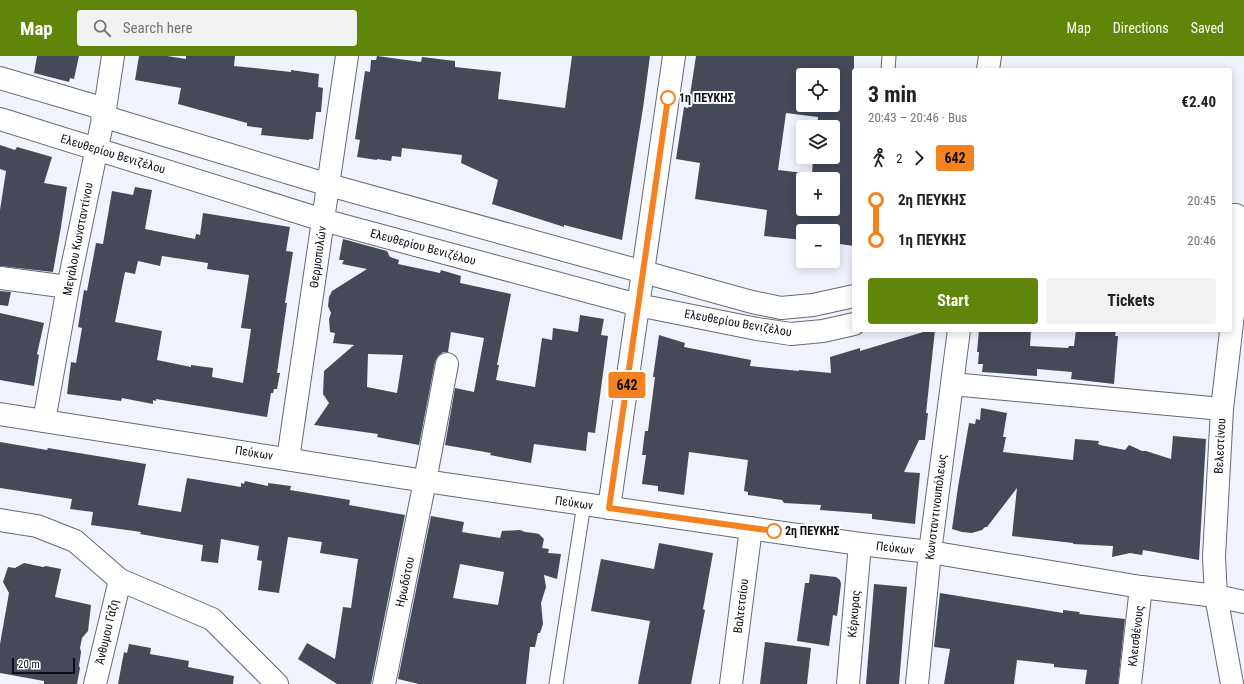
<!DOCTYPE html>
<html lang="en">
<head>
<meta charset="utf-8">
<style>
	body { margin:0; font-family:"Roboto Condensed",sans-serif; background:#f2f2f2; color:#202124; height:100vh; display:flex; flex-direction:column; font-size:15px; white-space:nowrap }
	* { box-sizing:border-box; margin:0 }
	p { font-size:13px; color:#757577 }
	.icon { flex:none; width:22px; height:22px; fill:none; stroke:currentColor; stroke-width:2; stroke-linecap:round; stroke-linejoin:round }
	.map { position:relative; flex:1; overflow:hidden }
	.sheet { position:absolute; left:852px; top:12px; width:380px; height:264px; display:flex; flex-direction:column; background:#fff; border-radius:4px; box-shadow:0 2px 10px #0003 }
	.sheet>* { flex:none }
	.badge { padding:0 8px; border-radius:3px; font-size:14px; line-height:26px }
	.tools { position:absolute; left:796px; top:12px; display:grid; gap:8px }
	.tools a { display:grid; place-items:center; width:44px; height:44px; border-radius:4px; background:#fff; box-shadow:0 2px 10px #0003; font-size:20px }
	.scale { position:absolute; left:12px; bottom:10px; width:63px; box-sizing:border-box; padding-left:4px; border:2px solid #0c0e14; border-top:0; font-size:11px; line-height:14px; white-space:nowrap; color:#0c0e14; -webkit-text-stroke:3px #fff; paint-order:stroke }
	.map>.badge { position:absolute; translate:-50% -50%; box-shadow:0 0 0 2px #fff }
	.legs { display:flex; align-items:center; gap:6px; height:44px; padding:0 16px; font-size:13px }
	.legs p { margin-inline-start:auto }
	.head { display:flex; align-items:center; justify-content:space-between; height:68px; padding:0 16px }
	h1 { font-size:22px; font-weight:700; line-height:30px }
	.primary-button { display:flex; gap:8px; margin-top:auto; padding:8px 16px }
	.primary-button a { flex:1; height:46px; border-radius:4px; background:#608609; color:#fff; font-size:16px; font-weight:700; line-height:46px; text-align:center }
	.primary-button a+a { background:#f2f2f2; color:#202124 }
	ul { padding:0 16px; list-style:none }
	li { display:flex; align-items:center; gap:14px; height:40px; font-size:15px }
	li i { display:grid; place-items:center; width:6px; height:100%; margin:0 5px; background:currentColor }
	li i::after { content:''; width:10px; height:10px; margin:-5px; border:3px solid; border-radius:50%; background:#fff }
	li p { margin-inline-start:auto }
	li:first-child i { background:linear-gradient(#0000 50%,currentColor 0) }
	li:last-child i { background:linear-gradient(currentColor 50%,#0000 0) }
	header { display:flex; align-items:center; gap:24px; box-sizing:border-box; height:56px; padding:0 20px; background:#608609; color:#fff }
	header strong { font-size:19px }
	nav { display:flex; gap:22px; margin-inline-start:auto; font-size:14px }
	.search { width:280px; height:36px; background:#f2f2f2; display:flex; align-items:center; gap:10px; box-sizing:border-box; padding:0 14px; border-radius:4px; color:#757577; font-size:15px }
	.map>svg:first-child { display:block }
</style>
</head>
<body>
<header>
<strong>Map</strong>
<div class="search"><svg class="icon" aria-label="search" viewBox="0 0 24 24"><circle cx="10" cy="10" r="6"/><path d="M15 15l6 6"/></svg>Search here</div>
<nav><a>Map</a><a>Directions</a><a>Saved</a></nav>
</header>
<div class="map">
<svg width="1244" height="628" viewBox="0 0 1244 628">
	<rect width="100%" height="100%" fill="#f0f2fe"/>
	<path fill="#464958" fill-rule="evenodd" d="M 37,0 L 79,0 L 74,23 L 70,22 L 69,26 L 34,17 Z
		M 139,0 L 167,0 L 186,3 L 186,0 L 235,0 L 234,10 L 291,16 L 291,14 L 319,18 L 318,31 L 323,32 L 321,56 L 316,56 L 313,83 L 309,83 L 309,84 L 261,79 L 262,72 L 247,70 L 247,67 L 178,48 L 181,32 L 135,24 Z
		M 377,0 L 421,6 L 422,1 L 455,5 L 455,11 L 501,16 L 498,43 L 565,52 L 572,0 L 650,0 L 643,52 L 622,184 L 564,169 L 564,171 L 492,148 L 498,124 L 461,107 L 462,99 L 402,92 L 401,101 L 392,100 L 391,105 L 377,103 L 377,104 L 357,101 L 360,84 L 355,83 L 365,15 L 370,16 L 371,4 L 376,4 Z
		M 696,0 L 854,0 L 854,190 L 833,187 L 833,175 L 803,175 L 803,184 L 764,180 L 767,154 L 695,143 L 700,107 L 676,103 L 684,51 L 688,52 ZM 803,19 L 833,19 L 833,49 L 803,49 ZM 786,57 L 818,61 L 817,71 L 833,71 L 833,101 L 813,101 L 812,118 L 778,114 ZM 803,123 L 833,123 L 833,153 L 803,153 Z
		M 0,89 L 15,94 L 17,91 L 52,101 L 44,127 L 67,131 L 61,171 L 53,216 L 0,210 L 0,154 L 6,115 L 0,113 Z
		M 135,131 L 152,134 L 145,173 L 195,183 L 196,178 L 200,179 L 203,157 L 290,171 L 286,195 L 293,196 L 285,247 L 287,247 L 277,317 L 280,317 L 277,333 L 274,333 L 273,337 L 271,337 L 267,361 L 156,343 L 156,345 L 153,344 L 153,348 L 122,342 L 121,345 L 67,338 L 71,306 L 76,307 L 82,272 L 78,271 L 84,234 L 87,235 L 96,187 L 103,188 L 112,135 L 133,139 ZM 162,200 L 208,207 L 207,213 L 249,219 L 241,272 L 251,273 L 243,327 L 212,321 L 213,312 L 191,309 L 191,311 L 157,304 L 162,275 L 115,266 L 125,216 L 135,218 L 138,205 L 160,210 Z
		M 343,183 L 387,195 L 390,201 L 399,204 L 398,208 L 440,217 L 441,214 L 461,220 L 460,227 L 511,238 L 497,309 L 499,309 L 496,324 L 535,331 L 542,282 L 552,284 L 553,272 L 578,276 L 580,259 L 604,263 L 601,279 L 608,280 L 595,377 L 588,376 L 586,395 L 534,388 L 531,407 L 490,399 L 491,397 L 445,389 L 455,332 L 474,336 L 484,282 L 451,276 L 448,296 L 443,296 L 438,300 L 435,306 L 419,389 L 377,381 L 378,378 L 314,369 L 329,347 L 323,338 L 324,315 L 354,289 L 333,287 L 335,277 L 330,276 L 329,263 L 331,257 L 328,250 L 329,241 L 332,235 L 367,213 L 342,208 L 344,204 L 339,204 ZM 368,298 L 403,299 L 397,337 L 367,331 Z
		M 0,235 L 11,236 L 8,250 L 0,249 Z
		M 0,257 L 44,267 L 37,298 L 39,299 L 34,330 L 0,324 Z
		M 930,274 L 935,274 L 926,357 L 928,357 L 925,384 L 919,384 L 904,416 L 920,417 L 915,468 L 872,463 L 872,458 L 820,454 L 821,449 L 784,447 L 782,444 L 748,439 L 748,436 L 744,435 L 748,404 L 689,396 L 684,439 L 658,435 L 658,430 L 642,428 L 646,399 L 642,399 L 645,375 L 648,375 L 655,321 L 653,321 L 659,279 L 685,287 L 684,291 L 751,304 L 750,310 L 799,315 L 799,314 L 831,317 L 830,301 L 860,292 L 860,295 Z
		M 979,274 L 1031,274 L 1030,290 L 1068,292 L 1069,290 L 1074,290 L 1076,274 L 1116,274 L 1115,280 L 1118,280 L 1114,328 L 1071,323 L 1072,316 L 1037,313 L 1037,320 L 982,316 L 983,308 L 978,308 L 979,296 L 977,296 Z
		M 981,352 L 1007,357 L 1003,381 L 1006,381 L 1003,396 L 1073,404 L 1075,383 L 1099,385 L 1098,388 L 1100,389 L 1125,394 L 1129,389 L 1142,395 L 1146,395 L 1171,403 L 1173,380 L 1206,383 L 1199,504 L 1143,494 L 1142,499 L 1130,497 L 1112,501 L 1113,490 L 1073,488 L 1073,487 L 1012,480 L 1017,432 L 987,471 L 985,471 L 982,474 L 972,477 L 962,476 L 952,473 L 958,431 L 969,367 L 975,368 L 976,363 L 980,364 Z
		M 0,386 L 47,394 L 48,392 L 146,408 L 138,449 L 181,456 L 187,422 L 241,431 L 241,427 L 244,428 L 245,425 L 268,430 L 268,427 L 291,430 L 290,434 L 350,444 L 349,449 L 405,459 L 371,628 L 337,628 L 298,603 L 307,587 L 335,603 L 343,551 L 351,552 L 358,503 L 320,497 L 322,486 L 288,481 L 279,537 L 258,534 L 262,505 L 257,504 L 259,490 L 221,483 L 218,507 L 201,505 L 203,489 L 140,478 L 141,476 L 91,469 L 93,456 L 70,453 L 72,443 L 0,432 Z
		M 431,460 L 464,466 L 462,476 L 500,482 L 502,475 L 520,474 L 525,476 L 534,477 L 539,478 L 544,483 L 542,492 L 549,493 L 548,497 L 561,498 L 557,523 L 544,519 L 546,531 L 541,547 L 543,568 L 540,577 L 538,577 L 535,591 L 530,591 L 526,628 L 419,628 L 398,623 ZM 460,508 L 504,516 L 498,549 L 453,542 Z
		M 659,487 L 713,497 L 703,553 L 705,554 L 691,628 L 638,628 L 650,565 L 591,555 L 601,503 L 654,513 Z
		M 24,507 L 43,511 L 46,510 L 61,513 L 55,541 L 91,549 L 88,575 L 82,582 L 80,592 L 81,596 L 79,610 L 80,612 L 77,628 L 44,628 L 44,625 L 0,617 L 0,588 L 9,537 L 3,526 L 8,511 L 15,512 Z
		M 810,518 L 836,521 L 840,524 L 841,528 L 837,560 L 833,559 L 829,590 L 797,585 L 805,527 L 809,527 Z
		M 874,528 L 907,531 L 899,628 L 866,628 Z
		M 940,537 L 1063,557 L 1063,554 L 1080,556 L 1079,558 L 1125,563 L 1118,628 L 1085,628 L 1087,614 L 1054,611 L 1054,608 L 1017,604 L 1014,628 L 944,628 L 950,593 L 934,591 Z
		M 765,586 L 811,592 L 807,628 L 760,628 Z
		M 129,588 L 151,592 L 150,598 L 189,605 L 188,611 L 234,620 L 233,628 L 118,628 L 124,596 L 127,597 Z"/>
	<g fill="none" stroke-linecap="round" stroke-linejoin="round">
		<defs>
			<path id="lane" d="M 888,14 L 889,0
				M 556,628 L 584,448"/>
			<path id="street" d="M 988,14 L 990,0
				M 0,22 L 105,53
				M 102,60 L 329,129 L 752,246 L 781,252 L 813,249 L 854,240
				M 0,63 L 323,164 L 638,249 L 757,273 L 791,278 L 823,275 L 854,268
				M 1230,159 L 1236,159 L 1243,172 L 1222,353 L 1214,501 L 1216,540 L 1232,628
				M 0,222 L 68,231
				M 952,328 L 1222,353
				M 44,365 L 68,231 L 105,53 L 113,0
				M 288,403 L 347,0
				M 609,452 L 674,0
				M 0,464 L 37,470 L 75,485 L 120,524 L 212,563 L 277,628
				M 95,628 L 120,524
				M 384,628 L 425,425 L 447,308
				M 731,628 L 751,472
				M 848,628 L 860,488
				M 917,628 L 930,496 L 959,274
				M 1130,628 L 1141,531"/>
			<path id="secondary" d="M 0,358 L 425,425 L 860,488 L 930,496 L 1141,531 L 1216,540 L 1244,546"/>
		</defs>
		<use href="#lane" stroke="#666979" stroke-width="15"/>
		<use href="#street" stroke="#666979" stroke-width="24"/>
		<use href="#secondary" stroke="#666979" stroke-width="24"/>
		<use href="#lane" stroke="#fff" stroke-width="13"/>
		<use href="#street" stroke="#fff" stroke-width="22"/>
		<use href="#secondary" stroke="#fff" stroke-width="22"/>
	</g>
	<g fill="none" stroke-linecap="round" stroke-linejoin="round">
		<defs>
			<path id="line-1" d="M 668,42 L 609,452 L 774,475"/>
		</defs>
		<use href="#line-1" stroke="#fff" stroke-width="9"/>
		<use href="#line-1" stroke="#f58220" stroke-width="6"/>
	</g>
	<g fill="#fff" stroke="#f58220" stroke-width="2">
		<circle cx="668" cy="42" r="7"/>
		<circle cx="774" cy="475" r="7"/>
	</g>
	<g text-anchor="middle" stroke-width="4" stroke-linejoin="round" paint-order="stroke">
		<g font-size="12" font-weight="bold" fill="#0c0e14" stroke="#fff" text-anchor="start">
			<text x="679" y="46">1η ΠΕΥΚΗΣ</text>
			<text x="785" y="479">2η ΠΕΥΚΗΣ</text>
		</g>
		<g font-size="12" fill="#0c0e14" stroke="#fff">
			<text transform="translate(113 98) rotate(17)" y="4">Ελευθερίου Βενιζέλου</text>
			<text transform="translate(78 183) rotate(-79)" y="4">Μεγάλου Κωνσταντίνου</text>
			<text transform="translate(423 191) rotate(15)" y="4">Ελευθερίου Βενιζέλου</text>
			<text transform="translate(318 201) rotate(-82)" y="4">Θερμοπυλών</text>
			<text transform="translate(738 267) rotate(10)" y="4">Ελευθερίου Βενιζέλου</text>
			<text transform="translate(1220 390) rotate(-87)" y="4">Βελεστίνου</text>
			<text transform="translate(254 397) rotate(9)" y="4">Πεύκων</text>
			<text transform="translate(574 447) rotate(8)" y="4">Πεύκων</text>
			<text transform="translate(936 451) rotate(-83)" y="4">Κωνσταντινουπόλεως</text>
			<text transform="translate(895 492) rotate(7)" y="4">Πεύκων</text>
			<text transform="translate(405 526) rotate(-78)" y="4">Ηρωδότου</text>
			<text transform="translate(741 550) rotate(-83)" y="4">Βαλτετσίου</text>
			<text transform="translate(854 558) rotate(-85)" y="4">Κέρκυρας</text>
			<text transform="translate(107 576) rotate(-77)" y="4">Άνθυμου Γάζη</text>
			<text transform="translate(1136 580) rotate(-83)" y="4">Κλεισθένους</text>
		</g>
	</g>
</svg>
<div class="tools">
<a><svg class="icon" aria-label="locate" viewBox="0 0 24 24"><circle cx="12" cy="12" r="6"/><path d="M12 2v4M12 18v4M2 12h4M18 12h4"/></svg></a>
<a><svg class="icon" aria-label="layers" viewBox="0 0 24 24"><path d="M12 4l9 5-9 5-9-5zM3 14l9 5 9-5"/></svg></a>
<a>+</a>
<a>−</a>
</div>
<div class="scale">20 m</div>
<b class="badge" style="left:627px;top:329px;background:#f58220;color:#111">642</b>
<section class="sheet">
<div class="head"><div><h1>3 min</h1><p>20:43 – 20:46 · Bus</p></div><b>€2.40</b></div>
<div class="legs"><svg class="icon" aria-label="walk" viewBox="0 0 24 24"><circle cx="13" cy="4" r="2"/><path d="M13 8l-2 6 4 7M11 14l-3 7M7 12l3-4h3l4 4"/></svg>2<svg class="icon" aria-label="forward" viewBox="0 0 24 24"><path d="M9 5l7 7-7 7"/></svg><b class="badge" style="background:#f58220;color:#111">642</b></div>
<ul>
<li><i style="color:#f58220"></i><b>2η ΠΕΥΚΗΣ</b><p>20:45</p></li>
<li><i style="color:#f58220"></i><b>1η ΠΕΥΚΗΣ</b><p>20:46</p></li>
</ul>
<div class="primary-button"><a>Start</a><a>Tickets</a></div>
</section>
</div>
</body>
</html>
